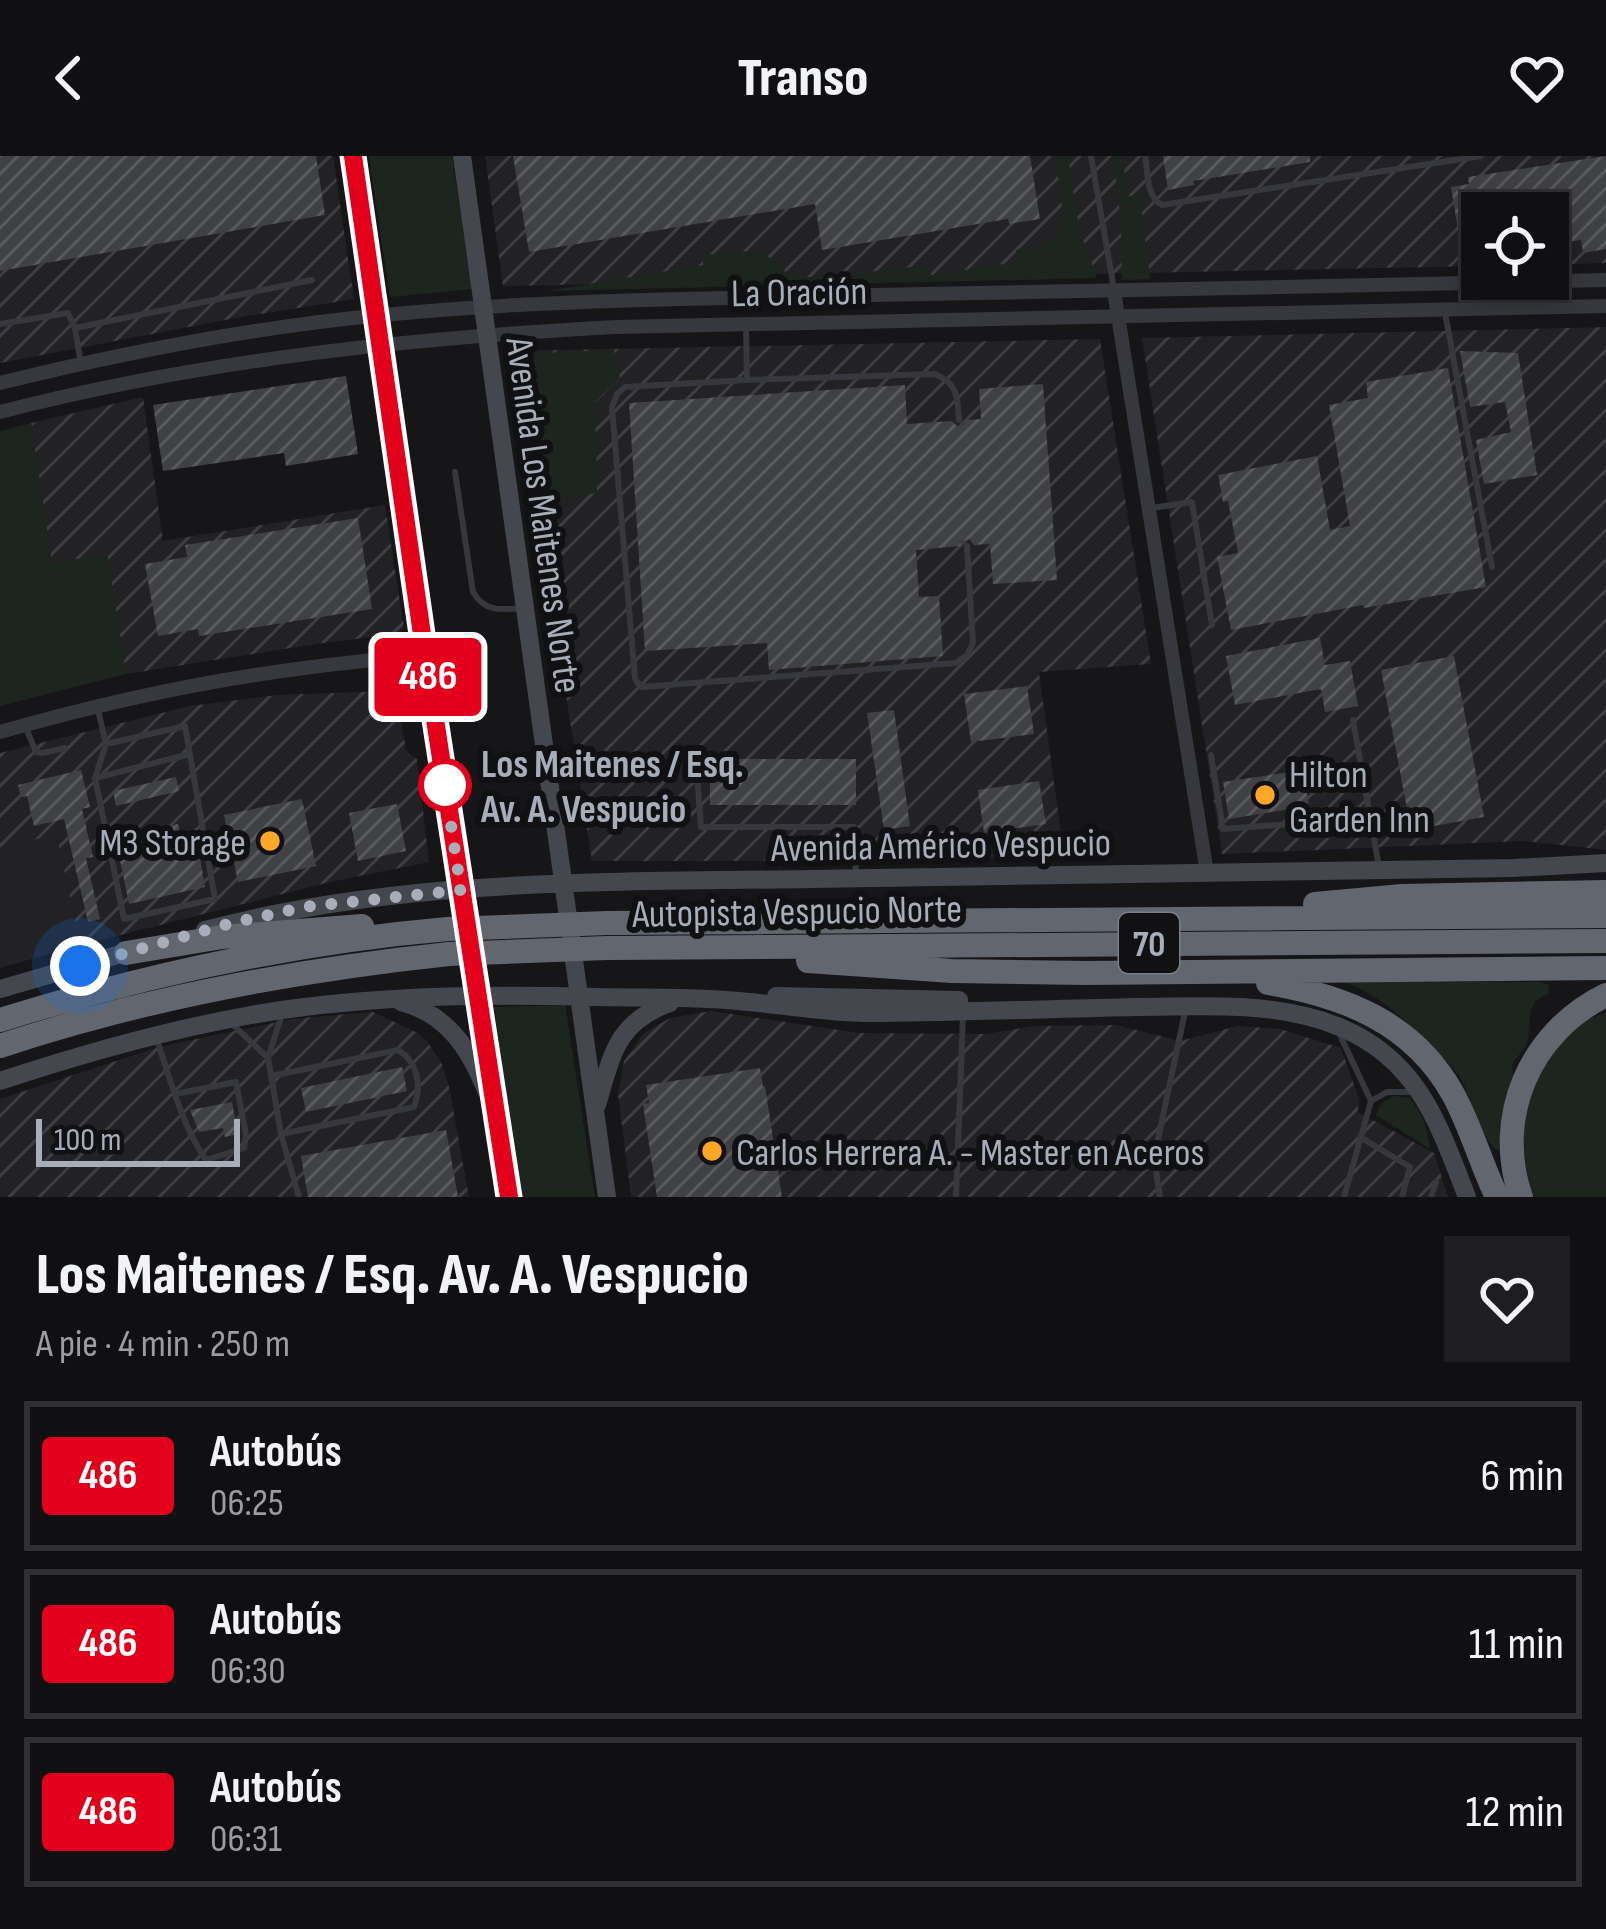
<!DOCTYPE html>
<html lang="es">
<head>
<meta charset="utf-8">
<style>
	body { margin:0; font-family:"Sofia Sans Condensed",sans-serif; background:#1e1e20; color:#f1f3f6; height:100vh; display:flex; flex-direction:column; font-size:45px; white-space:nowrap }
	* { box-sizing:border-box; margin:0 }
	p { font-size:39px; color:#9c9d9f }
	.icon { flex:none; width:66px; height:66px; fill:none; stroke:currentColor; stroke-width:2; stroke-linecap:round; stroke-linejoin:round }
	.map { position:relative; height:1041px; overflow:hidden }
	.sheet { display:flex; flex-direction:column; background:#101012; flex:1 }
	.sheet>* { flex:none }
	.badge { padding:0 24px; border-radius:9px; font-size:42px; line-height:78px }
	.buttons { position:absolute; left:1461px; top:36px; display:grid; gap:24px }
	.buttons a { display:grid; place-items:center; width:108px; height:108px; border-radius:0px; background:#101012; box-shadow:0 6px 30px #0003,0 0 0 3px #303032; font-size:60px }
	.scale { position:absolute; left:36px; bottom:30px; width:204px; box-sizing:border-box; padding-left:12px; border:6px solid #a7adb9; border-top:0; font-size:33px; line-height:42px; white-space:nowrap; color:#a7adb9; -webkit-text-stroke:9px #111113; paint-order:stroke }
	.you { position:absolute; width:60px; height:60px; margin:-30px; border:9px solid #fff; border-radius:50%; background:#1a73e8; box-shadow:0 0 0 18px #1a73e833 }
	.map>.badge { position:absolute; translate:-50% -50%; box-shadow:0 0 0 6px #fff }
	.round { display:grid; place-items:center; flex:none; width:126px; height:126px; border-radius:0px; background:#1e1e20 }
	.head { display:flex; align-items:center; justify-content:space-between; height:204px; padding:0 36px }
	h1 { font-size:57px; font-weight:800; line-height:90px }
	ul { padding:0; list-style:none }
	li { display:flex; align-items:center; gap:36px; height:150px; margin:0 24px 18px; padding:0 12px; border:6px solid #303032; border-radius:0px }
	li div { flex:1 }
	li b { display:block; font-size:45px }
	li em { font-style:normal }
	li .badge { min-width:132px; font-weight:700; text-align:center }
	header { display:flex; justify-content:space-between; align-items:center; height:156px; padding:0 36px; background:#101012; font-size:54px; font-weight:800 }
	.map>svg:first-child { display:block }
</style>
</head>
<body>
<header><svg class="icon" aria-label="back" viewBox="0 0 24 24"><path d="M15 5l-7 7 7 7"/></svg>Transo<svg class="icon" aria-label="heart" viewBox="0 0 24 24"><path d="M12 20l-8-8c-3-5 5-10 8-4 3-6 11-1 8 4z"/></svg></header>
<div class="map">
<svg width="1606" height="1041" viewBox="0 0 1606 1041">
	<defs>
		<pattern id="industrial-furrows" width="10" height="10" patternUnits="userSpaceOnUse" patternTransform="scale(3)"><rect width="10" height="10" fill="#222225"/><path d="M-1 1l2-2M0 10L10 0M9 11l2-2" fill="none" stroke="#3f3f43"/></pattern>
		<pattern id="building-hatch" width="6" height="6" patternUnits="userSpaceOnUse" patternTransform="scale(3)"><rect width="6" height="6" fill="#404145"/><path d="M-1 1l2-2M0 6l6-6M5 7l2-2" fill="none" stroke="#595a5e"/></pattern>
	</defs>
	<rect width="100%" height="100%" fill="#161618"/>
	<path fill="#222225" d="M 56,677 L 81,789 L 0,812 L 0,693 Z"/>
	<path fill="url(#industrial-furrows)" d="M 0,0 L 333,0 L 354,143 L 241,161 L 0,207 Z
		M 485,0 L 1606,0 L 1606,107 L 1548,109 L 1548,57 L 1482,57 L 1482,110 L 503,130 Z
		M 1606,171 L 1606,694 L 1523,685 L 1222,698 L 1142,182 Z
		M 1100,183 L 1151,508 L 1039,516 L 1064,700 L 843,705 L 592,705 L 512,195 Z
		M 143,241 L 163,385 L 385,349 L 404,472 L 396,478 L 323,487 L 126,518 L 107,398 L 52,409 L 31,267 Z
		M 391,535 L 397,538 L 406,595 L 417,603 L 429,706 L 330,726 L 81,789 L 56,678 L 0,693 L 0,597 L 190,550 L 277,539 Z
		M 711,855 L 859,877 L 986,878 L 1034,870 L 1116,869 L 1180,885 L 1238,870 L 1280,873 L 1341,892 L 1359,943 L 1358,956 L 1434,997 L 1448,1041 L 631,1041 L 618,938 L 624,905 L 644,877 L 670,862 Z
		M 373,856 L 416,876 L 427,885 L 441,906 L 449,931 L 469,1041 L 0,1041 L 0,943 L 159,891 L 292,863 Z"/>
	<path fill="#1d261e" d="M 369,0 L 452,0 L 472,133 L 390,141 Z
		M 1054,0 L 1068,0 L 1079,73 L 1097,122 L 547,135 L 703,109 L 703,99 L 740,95 L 764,97 L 788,118 L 816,122 L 929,109 L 931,119 L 1017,106 L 1016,94 C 1025,92 1039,92 1047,88 C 1073,73 1058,23 1054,0 Z
		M 1112,0 L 1122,0 L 1128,40 L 1140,39 L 1150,123 L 1121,124 C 1123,81 1120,42 1112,0 Z
		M 614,194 L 620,222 L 595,246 L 597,337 L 537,345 L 515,198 Z
		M 31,267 L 52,408 L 107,397 L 126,518 L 0,550 L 0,275 Z
		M 1343,826 L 1540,826 L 1549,829 L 1548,838 L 1535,845 L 1531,854 L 1527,888 L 1512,909 L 1513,924 L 1502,997 C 1478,984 1474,946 1461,923 C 1451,907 1435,895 1421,881 C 1399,858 1375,836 1343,826 Z
		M 565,849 L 595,1041 L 520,1041 L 494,851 Z
		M 1606,857 L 1606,1041 L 1534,1041 C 1514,983 1521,936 1560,889 C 1567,880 1577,868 1588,863 C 1594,860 1600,860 1606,857 Z
		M 1394,940 L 1410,942 C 1422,958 1428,972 1430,993 L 1376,959 L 1382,947 Z"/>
	<path fill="url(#building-hatch)" d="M 0,0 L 316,0 L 325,59 L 0,115 Z
		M 513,0 L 1030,0 L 1040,63 L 1009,68 L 1008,63 L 822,94 L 815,48 L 529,96 Z
		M 1163,0 L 1310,0 L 1310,6 L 1193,25 L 1194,29 L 1168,34 Z
		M 1606,0 L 1606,93 L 1583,97 L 1581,84 L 1548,89 L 1548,57 L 1482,57 L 1482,95 L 1462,98 L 1451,31 L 1469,28 L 1468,21 Z
		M 1460,195 L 1518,197 L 1537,319 L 1484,328 L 1476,284 L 1511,276 L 1505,246 L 1470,251 Z
		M 1448,212 L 1486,431 L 1364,452 L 1363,449 L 1231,474 L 1217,401 L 1238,397 L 1228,345 L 1223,346 L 1218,319 L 1317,300 L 1330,374 L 1350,370 L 1329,249 L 1368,242 L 1366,226 Z
		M 346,220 L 358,298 L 286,310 L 284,297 L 163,315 L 153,249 Z
		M 1043,228 L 1057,424 L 993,428 L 990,388 L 974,389 L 969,383 L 962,385 L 960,390 L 916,394 L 919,441 L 939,440 L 943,500 L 769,514 L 767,487 L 645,495 L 629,247 L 905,229 L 907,268 L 952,265 L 958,271 L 964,269 L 966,264 L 981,263 L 979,233 Z
		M 358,362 L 372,453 L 199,480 L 198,473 L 158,480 L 145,408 L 187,401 L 185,389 Z
		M 1320,482 L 1325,509 L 1350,505 L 1358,550 L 1325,556 L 1321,533 L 1235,549 L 1226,500 Z
		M 1454,500 L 1484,661 L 1411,674 L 1381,514 Z
		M 1027,530 L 1034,578 L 971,586 L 964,538 Z
		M 894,554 L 910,670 L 884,674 L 867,557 Z
		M 710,603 L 856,603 L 856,649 L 710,649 Z
		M 81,614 L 90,651 L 82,653 L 93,701 L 86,702 L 100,763 L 88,766 L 64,663 L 34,670 L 27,640 L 21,641 L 18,629 Z
		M 1303,614 L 1309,650 L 1229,663 L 1223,626 Z
		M 176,621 L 179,635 L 116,650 L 113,635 Z
		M 1039,625 L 1046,668 L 984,677 L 978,634 Z
		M 302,643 L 316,710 L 238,726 L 224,659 Z
		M 397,648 L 406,695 L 358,705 L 349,657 Z
		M 178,668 L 182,682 L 196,678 L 205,731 L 129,748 L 118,694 L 125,693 L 122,681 Z
		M 402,911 L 407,935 L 306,956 L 301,932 Z
		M 760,912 L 763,931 L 765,930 L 782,1041 L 657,1041 L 643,948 L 649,947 L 646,929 Z
		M 232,946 L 238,978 L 225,981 L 223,972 L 199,976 L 190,954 Z
		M 446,974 L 458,1041 L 308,1041 L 301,1000 Z"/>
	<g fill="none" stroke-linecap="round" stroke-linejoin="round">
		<path stroke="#36383d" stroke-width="6" d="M 1091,0 L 1114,133
			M 1145,0 C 1148,16 1146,41 1162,49 L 1481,0
			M 1445,157 L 1492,411
			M 0,168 L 68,157 L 75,172 L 81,208
			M 746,169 L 747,224 L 625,231 L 617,238 L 612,251 L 635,523 L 641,531 L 956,507 L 967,499 L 973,487 L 967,390
			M 75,172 L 312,124
			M 747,224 L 935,218 C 959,229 957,240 959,264
			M 455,316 L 473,436 C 485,456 500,454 521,452
			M 1152,352 L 1192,346 L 1212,469
			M 98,554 L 106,588 L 95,622 L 124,763 L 215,743 L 185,570 L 106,588
			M 1353,564 L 1379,711
			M 26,572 L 36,596 L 43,597 L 65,592
			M 1211,599 L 1223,673 L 1370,662
			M 696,607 L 701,671 L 854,671 L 856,721
			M 95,622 L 190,598
			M 282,858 L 268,902 L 281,978 L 299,1041
			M 230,866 L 268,902
			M 1339,877 L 1371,945 L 1344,1041
			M 156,881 C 170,922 181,968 206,1004 L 244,992 L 246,979 L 236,926 L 175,938
			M 271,920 L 398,894 C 418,906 422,930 414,951 L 281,978
			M 1371,945 L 1387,936 L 1413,936
			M 1360,981 L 1410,1011 L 1402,1041
			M 956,1041 L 963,859
			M 1160,1041 L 1154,1002 L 1185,856
			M 1431,1041 L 1436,1026"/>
		<path stroke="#36383d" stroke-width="14" d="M 1114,135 L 1207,717
			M 0,227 C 126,196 254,171 383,159 C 546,143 709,143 872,139 C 1117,134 1361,130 1606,124
			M 0,256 C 202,204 408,182 616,171 L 1606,150
			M 0,576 C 98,548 197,526 297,513 C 340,507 383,503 425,499"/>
		<path stroke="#44474d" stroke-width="18" d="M 354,0 L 425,499 L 509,1041
			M 462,0 L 607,1041
			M 205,774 C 402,722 609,726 812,723 C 1046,719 1280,716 1514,712 L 1606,707
			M 0,833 L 138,793
			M 776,840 L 959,844
			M 401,846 C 447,858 469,892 486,934
			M 0,925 C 91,895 187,868 282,854 C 387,839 494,838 599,841 C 636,842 672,841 709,843 C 766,845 822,858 880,857 C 965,856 1050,853 1135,851 C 1202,851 1278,844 1342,872 C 1419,905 1439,969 1467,1041
			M 597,949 C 612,899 616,866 670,847"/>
		<path stroke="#62666f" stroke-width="24" d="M 1315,748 L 1402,740 L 1606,736
			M 607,767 L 1606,760
			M 607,792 L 1606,785
			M 126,797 L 222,781 L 362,770
			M 808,805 L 952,815 L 1085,817 L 1606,812
			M 1268,827 C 1344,840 1413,866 1453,938 C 1471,971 1481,1008 1497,1041
			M 0,864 C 145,819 296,786 448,773
			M 0,890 C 145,842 297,814 449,798
			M 1521,1041 C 1493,961 1530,876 1606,839"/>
		<path stroke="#62666f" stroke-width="24" d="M 448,773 L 607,767
			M 449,798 L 607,792"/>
	</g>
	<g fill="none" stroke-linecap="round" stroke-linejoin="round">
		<defs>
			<path id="line" d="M 353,0 L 425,499 L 509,1041"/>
		</defs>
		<use href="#line" stroke="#fff" stroke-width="27"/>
		<use href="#line" stroke="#e2001a" stroke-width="18"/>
		<path stroke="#a7adb9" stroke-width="12" stroke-dasharray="0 21.6" d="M 80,810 L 228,768 L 304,751 L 461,734 L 444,624 L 445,629"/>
	</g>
	<circle fill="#fff" stroke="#e2001a" stroke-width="6" cx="445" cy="629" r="24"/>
	<g fill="#ffa727" stroke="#111113" stroke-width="4.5">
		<circle cx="1265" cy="639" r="12"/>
		<circle cx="270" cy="685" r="12"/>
		<circle cx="712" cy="995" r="12"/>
	</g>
	<g text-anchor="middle" stroke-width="12" stroke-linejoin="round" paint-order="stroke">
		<rect fill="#111113" stroke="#7a7e87" stroke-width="3" x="1119" y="757" width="60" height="60" rx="9"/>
		<g font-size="36" font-weight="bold" fill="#a7adb9">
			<text x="1149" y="800">70</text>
		</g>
		<g font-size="39" fill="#a7adb9" stroke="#111113">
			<text transform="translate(799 135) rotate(-1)" y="14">La Oración</text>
			<text transform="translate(545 359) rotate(82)" y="14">Avenida Los Maitenes Norte</text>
			<text transform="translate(941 688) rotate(-1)" y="14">Avenida Américo Vespucio</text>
			<text transform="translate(797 754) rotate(-1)" y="14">Autopista Vespucio Norte</text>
		</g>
		<g font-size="39" font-weight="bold" fill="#a7adb9" stroke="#111113" text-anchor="start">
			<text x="481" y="621">Los Maitenes / Esq.<tspan x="481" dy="45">Av. A. Vespucio</tspan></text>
		</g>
		<g font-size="39" fill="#a7adb9" stroke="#111113" text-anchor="start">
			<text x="1289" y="631">Hilton<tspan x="1289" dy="45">Garden Inn</tspan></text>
			<text x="246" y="699" text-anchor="end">M3 Storage</text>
			<text x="736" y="1009">Carlos Herrera A. - Master en Aceros</text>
		</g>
	</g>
</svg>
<div class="buttons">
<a><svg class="icon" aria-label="locate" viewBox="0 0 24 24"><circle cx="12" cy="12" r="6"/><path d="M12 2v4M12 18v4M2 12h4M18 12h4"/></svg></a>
</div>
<div class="scale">100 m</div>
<div class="you" style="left:80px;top:810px"></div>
<b class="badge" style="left:428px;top:521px;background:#e2001a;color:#fff">486</b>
</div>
<section class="sheet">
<div class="head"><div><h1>Los Maitenes / Esq. Av. A. Vespucio</h1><p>A pie · 4 min · 250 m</p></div><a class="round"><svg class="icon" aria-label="heart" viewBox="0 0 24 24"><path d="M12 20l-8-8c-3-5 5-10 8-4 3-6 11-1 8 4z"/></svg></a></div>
<ul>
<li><span class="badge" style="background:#e2001a;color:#fff">486</span><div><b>Autobús</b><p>06:25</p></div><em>6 min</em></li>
<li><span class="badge" style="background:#e2001a;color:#fff">486</span><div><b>Autobús</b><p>06:30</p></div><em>11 min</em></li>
<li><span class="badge" style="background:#e2001a;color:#fff">486</span><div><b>Autobús</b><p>06:31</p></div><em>12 min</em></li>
</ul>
</section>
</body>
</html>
